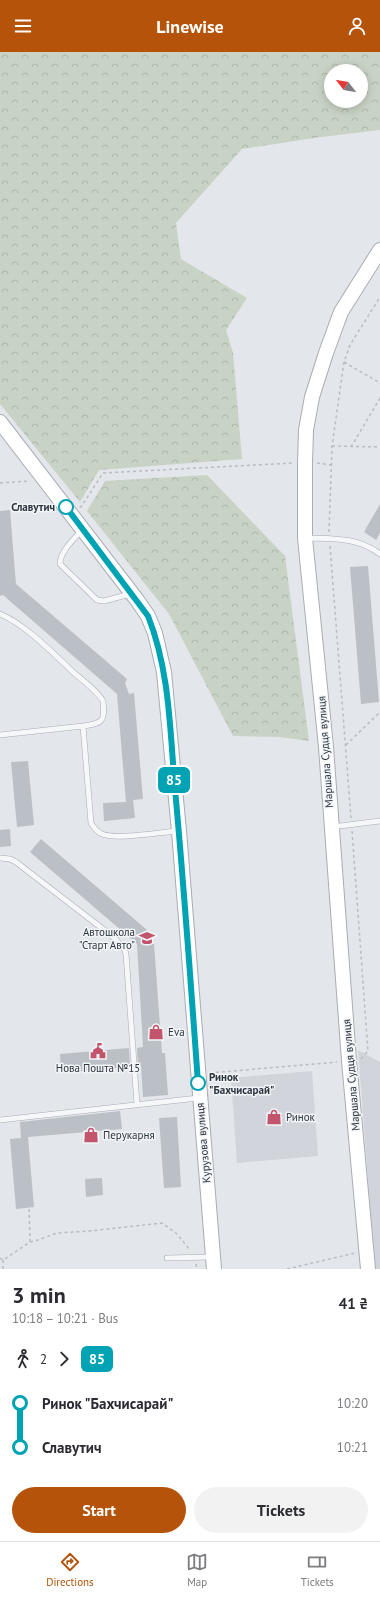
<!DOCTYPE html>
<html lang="en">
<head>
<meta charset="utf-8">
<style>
	body { margin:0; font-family:"PT Sans",sans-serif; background:#f2f2f3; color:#2b2b33; height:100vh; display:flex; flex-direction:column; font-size:15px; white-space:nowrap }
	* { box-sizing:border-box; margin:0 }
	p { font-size:13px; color:#7c7c81 }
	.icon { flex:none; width:22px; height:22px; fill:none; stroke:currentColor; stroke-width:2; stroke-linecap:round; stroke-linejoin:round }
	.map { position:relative; height:1217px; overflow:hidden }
	.side { display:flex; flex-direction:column; background:#fff; flex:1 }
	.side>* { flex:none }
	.badge { padding:0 8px; border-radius:6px; font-size:14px; line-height:26px }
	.needle { width:26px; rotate:301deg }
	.controls { position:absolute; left:324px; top:12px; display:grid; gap:8px }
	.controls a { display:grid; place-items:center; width:44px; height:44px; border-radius:50%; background:#fff; box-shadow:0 2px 10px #0003; font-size:20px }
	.map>.badge { position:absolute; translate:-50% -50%; box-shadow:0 0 0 2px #fff }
	.legs { display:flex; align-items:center; gap:6px; height:44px; padding:0 12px; font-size:13px }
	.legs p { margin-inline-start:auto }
	.summary { display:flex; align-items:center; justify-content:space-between; height:68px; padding:0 12px }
	h1 { font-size:22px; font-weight:700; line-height:30px }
	.cta { display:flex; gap:8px; margin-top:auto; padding:8px 12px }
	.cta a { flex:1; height:46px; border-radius:24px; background:#b45309; color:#fff; font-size:16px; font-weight:700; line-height:46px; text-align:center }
	.cta a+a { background:#f2f2f3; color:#2b2b33 }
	ul { padding:0 12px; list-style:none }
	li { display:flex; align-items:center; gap:14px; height:44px; font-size:15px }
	li i { display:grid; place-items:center; width:6px; height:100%; margin:0 5px; background:currentColor }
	li i::after { content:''; width:10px; height:10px; margin:-5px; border:3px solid; border-radius:50%; background:#fff }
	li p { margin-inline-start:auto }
	li:first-child i { background:linear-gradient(#0000 50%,currentColor 0) }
	li:last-child i { background:linear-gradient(currentColor 50%,#0000 0) }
	header { display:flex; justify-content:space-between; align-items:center; height:52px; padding:0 12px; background:#b45309; color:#fff; font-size:18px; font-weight:700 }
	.dock { display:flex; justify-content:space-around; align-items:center; height:56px; border-top:1px solid #e1e1e2; background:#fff; font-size:11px; color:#7c7c81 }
	.dock a { display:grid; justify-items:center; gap:2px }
	.dock .on { color:#b45309 }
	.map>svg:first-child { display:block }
</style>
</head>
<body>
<header><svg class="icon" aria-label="menu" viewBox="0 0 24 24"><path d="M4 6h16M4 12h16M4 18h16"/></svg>Linewise<svg class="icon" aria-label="person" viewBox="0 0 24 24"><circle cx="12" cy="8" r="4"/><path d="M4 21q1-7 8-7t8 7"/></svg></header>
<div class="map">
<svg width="380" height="1217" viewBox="0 0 380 1217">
	<defs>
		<pattern id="forest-crowns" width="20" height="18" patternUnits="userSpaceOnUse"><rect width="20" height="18" fill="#c9d3c5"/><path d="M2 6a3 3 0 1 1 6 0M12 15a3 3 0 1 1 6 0" fill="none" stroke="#adb6aa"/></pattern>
	</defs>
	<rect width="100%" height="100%" fill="#e3e6ea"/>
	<path fill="#d1d5db" d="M 358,998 L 380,1010 L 380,1217 L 375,1217 Z
		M 312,1019 L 318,1104 L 237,1111 L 231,1026 Z"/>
	<path fill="url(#forest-crowns)" fill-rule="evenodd" d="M 0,0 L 380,0 L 380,78 L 321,85 L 242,97 L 176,171 L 181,207 L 247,246 L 226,278 L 233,301 L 242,407 L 99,418 L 80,450 L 0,352 ZM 331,19 L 361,19 L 361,49 L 331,49 Z
		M 207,423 L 285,504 L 309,689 L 280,685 L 233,684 L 169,562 L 87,459 L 105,429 Z"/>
	<path fill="#bbc0c6" d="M 380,452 L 380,481 L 376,488 L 364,480 Z
		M 10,458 L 16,532 L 127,627 L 125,631 L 129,642 L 134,641 L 143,747 L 133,748 L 135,766 L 104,769 L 103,751 L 126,750 L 117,642 L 3,543 L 0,544 L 0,459 Z
		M 368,514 L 379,650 L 361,652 L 350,515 Z
		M 28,709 L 34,773 L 17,775 L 11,710 Z
		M 10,777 L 11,794 L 0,795 L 0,778 Z
		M 41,787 L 147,878 L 143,882 L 147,886 L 147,892 L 154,892 L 162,1001 L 165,1001 L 168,1043 L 143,1045 L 141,1014 L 138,1014 L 137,996 L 143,995 L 137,892 L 30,800 Z
		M 129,996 L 130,1015 L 61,1021 L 60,1002 Z
		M 120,1059 L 122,1077 L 28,1085 L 34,1155 L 16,1157 L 10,1087 L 21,1086 L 20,1070 Z
		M 177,1065 L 181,1135 L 164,1136 L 159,1066 Z
		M 102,1126 L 103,1143 L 86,1145 L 85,1127 Z"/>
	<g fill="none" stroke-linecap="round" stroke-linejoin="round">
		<defs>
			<path id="lane" d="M 81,479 C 73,488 60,500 60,512 L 97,548 L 104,549 L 130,542
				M 307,486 C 334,487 357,485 380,502
				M 0,562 C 25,572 54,602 74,621 C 84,629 96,638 103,649 C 105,670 103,671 83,674 L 91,771 C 94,776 97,780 102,782 C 116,788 161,780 178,779
				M 0,683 L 83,674
				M 332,775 L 380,769
				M 0,806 L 10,807 L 16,810 L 112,884 L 124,896 L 126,902 L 137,1052
				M 0,1068 L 198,1046
				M 167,1206 L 211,1205"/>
			<path id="secondary" d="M 0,370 L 137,548 L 148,564 L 155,581 L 164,620 L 179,779 L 214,1217
				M 368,1217 L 349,1009 L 326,695 L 305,486 L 305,411 L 306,378 L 312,345 L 326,301 L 341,260 L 380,198"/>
		</defs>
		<use href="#lane" stroke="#a8adb4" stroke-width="6"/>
		<use href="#secondary" stroke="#a8adb4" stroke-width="16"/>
		<path stroke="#b9bdc1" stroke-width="1.5" stroke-dasharray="3 3" stroke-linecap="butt" d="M 344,310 L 380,331
			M 332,394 L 380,395
			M 351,395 L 380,346
			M 317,411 L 331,413
			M 0,431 L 30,429
			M 80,454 L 81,455 L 103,421 L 293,411
			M 329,480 L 332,394 L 344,310 L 350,293 L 380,245
			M 330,494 L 351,766
			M 346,693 L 380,660
			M 352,779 L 368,999 L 360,1008
			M 210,1021 L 337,1010
			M 30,1190 L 38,1188 L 57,1181 L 90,1179 L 162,1171 L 177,1182 L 190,1198
			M 0,1206 L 3,1208 L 30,1190 L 29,1156
			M 3,1208 L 3,1217
			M 196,1212 L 197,1217
			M 287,1217 L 355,1201"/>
		<use href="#lane" stroke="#f5f7f8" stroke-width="5"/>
		<use href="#secondary" stroke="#fff" stroke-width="14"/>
	</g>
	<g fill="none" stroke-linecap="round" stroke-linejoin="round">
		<defs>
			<path id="line-1" d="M 66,455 L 148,564 C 170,619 170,680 175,737 C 184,835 191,933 198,1031"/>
		</defs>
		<use href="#line-1" stroke="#fff" stroke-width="9"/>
		<use href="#line-1" stroke="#00a3b4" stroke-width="6"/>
	</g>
	<defs>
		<symbol id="school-bare" viewBox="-9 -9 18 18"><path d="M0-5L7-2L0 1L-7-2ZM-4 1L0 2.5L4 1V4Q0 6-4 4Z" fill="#c2556c" stroke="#f2f5f7" stroke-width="2.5" paint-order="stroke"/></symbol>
		<symbol id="shop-bare" viewBox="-9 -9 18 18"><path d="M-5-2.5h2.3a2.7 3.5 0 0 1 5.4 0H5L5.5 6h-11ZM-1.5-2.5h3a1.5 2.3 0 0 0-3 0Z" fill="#c2556c" stroke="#f2f5f7" stroke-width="2.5" paint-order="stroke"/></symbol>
		<symbol id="civic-bare" viewBox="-9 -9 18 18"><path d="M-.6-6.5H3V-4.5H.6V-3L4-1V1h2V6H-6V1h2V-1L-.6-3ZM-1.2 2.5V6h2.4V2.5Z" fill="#c2556c" stroke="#f2f5f7" stroke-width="2.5" paint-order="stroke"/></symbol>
	</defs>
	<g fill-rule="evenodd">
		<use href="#school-bare" x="136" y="875" width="22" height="22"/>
		<use href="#shop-bare" x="145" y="969" width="22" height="22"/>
		<use href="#civic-bare" x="87" y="988" width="22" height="22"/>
		<use href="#shop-bare" x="263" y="1054" width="22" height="22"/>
		<use href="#shop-bare" x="80" y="1072" width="22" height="22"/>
	</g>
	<g fill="#fff" stroke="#00a3b4" stroke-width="2">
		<circle cx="66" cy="455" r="7"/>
		<circle cx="198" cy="1031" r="7"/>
	</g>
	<g text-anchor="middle" stroke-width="3" stroke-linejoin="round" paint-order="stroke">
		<g font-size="11" font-weight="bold" fill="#2c3540" stroke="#f2f5f7" text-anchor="end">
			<text x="55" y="459">Славутич</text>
			<text x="209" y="1029" text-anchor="start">Ринок<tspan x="209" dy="13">"Бахчисарай"</tspan></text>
		</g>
		<g font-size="11" fill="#2c3540" stroke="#f2f5f7">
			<text transform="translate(325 700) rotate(-94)" y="4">Маршала Судця вулиця</text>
			<text transform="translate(351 1023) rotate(-95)" y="4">Маршала Судця вулиця</text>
			<text transform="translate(203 1091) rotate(-95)" y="4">Курузова вулиця</text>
		</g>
		<g font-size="11" fill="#2c3540" stroke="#f2f5f7" text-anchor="start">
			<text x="135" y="884" text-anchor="end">Автошкола<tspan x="135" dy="13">"Старт Авто"</tspan></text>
			<text x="168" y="984">Eva</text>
			<text x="98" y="1020" text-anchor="middle">Нова Пошта №15</text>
			<text x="286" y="1069">Ринок</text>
			<text x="103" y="1087">Перукарня</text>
		</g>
	</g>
</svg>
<div class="controls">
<a><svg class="needle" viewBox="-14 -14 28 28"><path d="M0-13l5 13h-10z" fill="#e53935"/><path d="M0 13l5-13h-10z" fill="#7c7c81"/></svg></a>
</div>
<b class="badge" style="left:174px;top:728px;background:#00a3b4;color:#fff">85</b>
</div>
<section class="side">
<div class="summary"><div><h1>3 min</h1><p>10:18 – 10:21 · Bus</p></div><b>41 ₴</b></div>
<div class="legs"><svg class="icon" aria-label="walk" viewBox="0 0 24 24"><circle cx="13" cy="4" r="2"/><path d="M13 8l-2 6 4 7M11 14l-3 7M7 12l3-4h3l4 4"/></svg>2<svg class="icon" aria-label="forward" viewBox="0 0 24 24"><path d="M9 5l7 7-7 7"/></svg><b class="badge" style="background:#00a3b4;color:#fff">85</b></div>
<ul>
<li><i style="color:#00a3b4"></i><b>Ринок &quot;Бахчисарай&quot;</b><p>10:20</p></li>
<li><i style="color:#00a3b4"></i><b>Славутич</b><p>10:21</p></li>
</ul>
<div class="cta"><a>Start</a><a>Tickets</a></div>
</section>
<nav class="dock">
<a class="on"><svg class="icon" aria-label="directions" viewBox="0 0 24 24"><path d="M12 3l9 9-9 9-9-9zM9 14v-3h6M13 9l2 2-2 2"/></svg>Directions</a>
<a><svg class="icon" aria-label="map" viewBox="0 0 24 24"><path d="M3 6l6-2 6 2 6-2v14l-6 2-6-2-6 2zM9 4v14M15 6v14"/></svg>Map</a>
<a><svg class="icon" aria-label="tickets" viewBox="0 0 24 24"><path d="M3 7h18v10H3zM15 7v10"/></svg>Tickets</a>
</nav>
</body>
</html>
